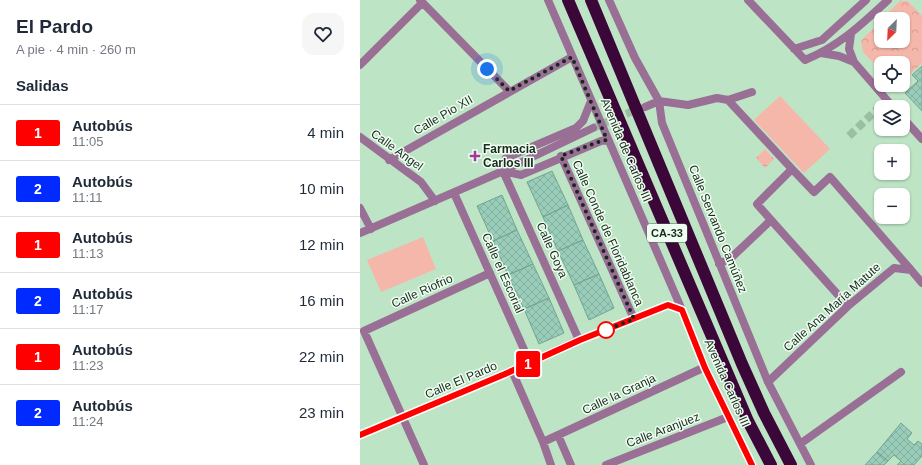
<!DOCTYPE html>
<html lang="es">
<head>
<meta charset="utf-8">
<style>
	body { margin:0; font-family:Arial,sans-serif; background:#f6f6f7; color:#1f2937; height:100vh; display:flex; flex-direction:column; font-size:15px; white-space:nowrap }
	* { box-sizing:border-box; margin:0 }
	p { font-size:13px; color:#747a83 }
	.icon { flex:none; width:22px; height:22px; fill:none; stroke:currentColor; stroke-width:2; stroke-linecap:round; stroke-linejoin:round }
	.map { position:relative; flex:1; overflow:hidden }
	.sheet { display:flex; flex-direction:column; background:#fff; width:360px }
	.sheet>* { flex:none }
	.badge { padding:0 8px; border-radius:3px; font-size:14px; line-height:26px }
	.needle { width:26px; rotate:204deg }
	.tools { position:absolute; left:514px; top:12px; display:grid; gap:8px }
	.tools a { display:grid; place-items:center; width:36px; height:36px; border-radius:8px; background:#fff; box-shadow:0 1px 3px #0004; font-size:20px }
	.you { position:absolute; width:20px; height:20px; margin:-10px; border:3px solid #fff; border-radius:50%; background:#1a73e8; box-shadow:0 0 0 6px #1a73e833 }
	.map>.badge { position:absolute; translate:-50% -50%; box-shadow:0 0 0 2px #fff }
	h2 { padding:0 16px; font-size:15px; line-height:36px }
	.round { display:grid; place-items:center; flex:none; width:42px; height:42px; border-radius:12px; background:#f6f6f7 }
	.summary { display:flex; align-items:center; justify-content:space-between; height:68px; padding:0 16px }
	h1 { font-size:19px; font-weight:800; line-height:30px }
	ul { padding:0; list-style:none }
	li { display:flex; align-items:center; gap:12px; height:56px; padding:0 16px; border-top:1px solid #e0e1e3 }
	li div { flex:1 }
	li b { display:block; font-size:15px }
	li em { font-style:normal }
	li .badge { min-width:44px; font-weight:700; text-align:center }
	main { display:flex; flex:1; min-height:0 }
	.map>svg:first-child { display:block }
</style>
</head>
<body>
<main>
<section class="sheet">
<div class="summary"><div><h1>El Pardo</h1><p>A pie · 4 min · 260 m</p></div><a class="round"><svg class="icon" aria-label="heart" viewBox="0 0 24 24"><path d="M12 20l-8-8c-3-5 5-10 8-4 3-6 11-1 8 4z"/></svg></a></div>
<h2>Salidas</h2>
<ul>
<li><span class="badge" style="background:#f00;color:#fff">1</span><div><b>Autobús</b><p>11:05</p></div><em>4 min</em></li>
<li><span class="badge" style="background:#002aff;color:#fff">2</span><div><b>Autobús</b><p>11:11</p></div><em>10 min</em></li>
<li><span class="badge" style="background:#f00;color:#fff">1</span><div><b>Autobús</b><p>11:13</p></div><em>12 min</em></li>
<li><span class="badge" style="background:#002aff;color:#fff">2</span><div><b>Autobús</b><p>11:17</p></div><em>16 min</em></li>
<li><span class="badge" style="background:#f00;color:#fff">1</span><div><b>Autobús</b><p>11:23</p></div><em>22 min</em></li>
<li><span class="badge" style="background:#002aff;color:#fff">2</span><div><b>Autobús</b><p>11:24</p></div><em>23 min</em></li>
</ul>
</section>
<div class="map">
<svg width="562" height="465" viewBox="0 0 562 465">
	<defs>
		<pattern id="forest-crowns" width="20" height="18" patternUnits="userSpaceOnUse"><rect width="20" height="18" fill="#f6b7ab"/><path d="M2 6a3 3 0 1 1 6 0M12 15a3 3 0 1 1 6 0" fill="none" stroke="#d29d93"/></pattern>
		<pattern id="building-cross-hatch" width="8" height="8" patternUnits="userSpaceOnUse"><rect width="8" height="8" fill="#99cdba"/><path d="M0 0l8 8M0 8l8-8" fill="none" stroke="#83b09f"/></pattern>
	</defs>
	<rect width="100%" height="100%" fill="#bde4c4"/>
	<path fill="url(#forest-crowns)" d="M 540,1 L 548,1 L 562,16 L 562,63 L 543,81 L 543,63 L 521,63 L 521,71 L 503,52 L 501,41 L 521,20 L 521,41 L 543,41 L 543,19 L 522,19 Z
		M 405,149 L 414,159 L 405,168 L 396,158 Z"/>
	<path fill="#f6b7ab" d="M 420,96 L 470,149 L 444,173 L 394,120 Z
		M 63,237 L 76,269 L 21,292 L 7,260 Z"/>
	<path fill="url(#building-cross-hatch)" stroke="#72a593" d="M 562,66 L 562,111 L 545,93 L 558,81 L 552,75 Z
		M 192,171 L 208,205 L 183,217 L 167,182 Z
		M 142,195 L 157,230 L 133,241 L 117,206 Z
		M 208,205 L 223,240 L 198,251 L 183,217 Z
		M 157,230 L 173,264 L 148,275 L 133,241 Z
		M 223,240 L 239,274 L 214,285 L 198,251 Z
		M 173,264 L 189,298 L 164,309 L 148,275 Z
		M 239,274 L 254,308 L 229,320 L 214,285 Z
		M 189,298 L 204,333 L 179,344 L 164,309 Z
		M 541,423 L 552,433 L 547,439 L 554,445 L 558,441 L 562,444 L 562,456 L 554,465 L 537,465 L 541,461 L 534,455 L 528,461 L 517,452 Z
		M 517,452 L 528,461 L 524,465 L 505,465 Z"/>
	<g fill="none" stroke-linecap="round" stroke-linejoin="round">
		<path stroke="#9cbfa3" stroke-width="8" stroke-dasharray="8 4" stroke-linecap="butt" d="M 233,128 L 280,108
			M 489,136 L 527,100"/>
		<path stroke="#9a6f96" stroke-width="8" d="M 60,0 L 149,91
			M 188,0 L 322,310 L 345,367 L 392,465
			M 249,0 L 275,58 L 299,101 L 302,123 L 408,382 L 451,465
			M 388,0 L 445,60 C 479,46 501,25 528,0
			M 434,49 L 462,40 L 506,0
			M 461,53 L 479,56 L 494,62 L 489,49 L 491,34
			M 494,62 L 533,107
			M 0,65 L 62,3
			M 368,100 L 432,169
			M 285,107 L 299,101 L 328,105 L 357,98 L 368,100 L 392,92
			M 543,118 L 562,139
			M 0,137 L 61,182 L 75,201
			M 201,156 L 274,319
			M 29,160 L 212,57
			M 143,171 L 219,340
			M 143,171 L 146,158 L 216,128 L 223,121 L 231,101
			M 143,171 L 161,175 L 241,141 L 247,140
			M 94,193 L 170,363
			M 0,208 L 11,229
			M 0,233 L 143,171 L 233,128
			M 359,264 L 371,258 L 411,220 L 488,306
			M 551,270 L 562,283
			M 152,371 L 183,442 L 191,465
			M 408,382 L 488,306 L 534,268 L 551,270 L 470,177 L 454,192 L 432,169 L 397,204 L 411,220
			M 0,435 L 145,374 L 219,340 L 309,305 L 322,310
			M 198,435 L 211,465
			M 183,442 L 345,367
			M 440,444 L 541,372
			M 64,465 L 4,331 L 130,273
			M 246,465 L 368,417"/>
		<path stroke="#3b0638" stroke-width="12" d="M 208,0 L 388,421 L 411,465
			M 231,0 L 382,364 L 404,413 L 431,465"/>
	</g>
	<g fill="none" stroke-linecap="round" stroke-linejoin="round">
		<defs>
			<path id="line" d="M 0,435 L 145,374 L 220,340 L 308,305 L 322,310 L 345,368 L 392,465"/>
		</defs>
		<use href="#line" stroke="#fff" stroke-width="9"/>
		<use href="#line" stroke="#f00" stroke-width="6"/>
		<path stroke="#19291d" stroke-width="4" stroke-dasharray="0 7.2" d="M 127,69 L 149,91 L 212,57 L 247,140 L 241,141 L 201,156 L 274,319 L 246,330"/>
	</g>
	<path fill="#a0379a" stroke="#eefef1" stroke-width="1.5" d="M113 150h4v4h4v4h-4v4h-4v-4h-4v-4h4z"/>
	<circle fill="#fff" stroke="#f00" stroke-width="2" cx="246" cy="330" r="8"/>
	<g text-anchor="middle" stroke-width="3" stroke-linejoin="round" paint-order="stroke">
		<rect fill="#eefef1" stroke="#59695d" stroke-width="1" x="287" y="224" width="40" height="18" rx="3"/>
		<g font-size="11" font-weight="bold" fill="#19291d">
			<text x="307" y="237">CA-33</text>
		</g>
		<g font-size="12" fill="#19291d" stroke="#eefef1">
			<text transform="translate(83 115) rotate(-30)" y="4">Calle Pio XII</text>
			<text transform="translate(37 150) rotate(36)" y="4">Calle Angel</text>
			<text transform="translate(266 150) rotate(67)" y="4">Avenida de Carlos III</text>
			<text transform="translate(358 229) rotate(68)" y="4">Calle Servando Camúñez</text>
			<text transform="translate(248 233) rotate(66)" y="4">Calle Conde de Floridablanca</text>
			<text transform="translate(192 250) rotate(66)" y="4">Calle Goya</text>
			<text transform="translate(143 273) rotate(66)" y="4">Calle el Escorial</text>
			<text transform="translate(62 291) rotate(-24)" y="4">Calle Riofrio</text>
			<text transform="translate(472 307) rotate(-42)" y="4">Calle Ana María Matute</text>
			<text transform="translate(101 380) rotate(-23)" y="4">Calle El Pardo</text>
			<text transform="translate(367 383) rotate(66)" y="4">Avenida Carlos III</text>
			<text transform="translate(259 394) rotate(-25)" y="4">Calle la Granja</text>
			<text transform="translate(303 430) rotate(-21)" y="4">Calle Aranjuez</text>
		</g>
		<g font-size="12" font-weight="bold" fill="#19291d" stroke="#eefef1" text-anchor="start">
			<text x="123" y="153">Farmacia<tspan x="123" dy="14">Carlos III</tspan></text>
		</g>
	</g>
</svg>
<div class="tools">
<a><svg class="needle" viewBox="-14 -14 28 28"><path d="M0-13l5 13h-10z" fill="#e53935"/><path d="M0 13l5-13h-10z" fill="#747a83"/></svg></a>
<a><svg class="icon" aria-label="locate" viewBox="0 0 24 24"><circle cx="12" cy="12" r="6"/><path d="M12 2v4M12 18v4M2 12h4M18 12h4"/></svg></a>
<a><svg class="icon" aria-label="layers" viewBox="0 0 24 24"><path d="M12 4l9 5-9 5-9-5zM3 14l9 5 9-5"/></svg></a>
<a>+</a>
<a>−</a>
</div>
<div class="you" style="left:127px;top:69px"></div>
<b class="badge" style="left:168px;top:364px;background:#f00;color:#fff">1</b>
</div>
</main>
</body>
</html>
